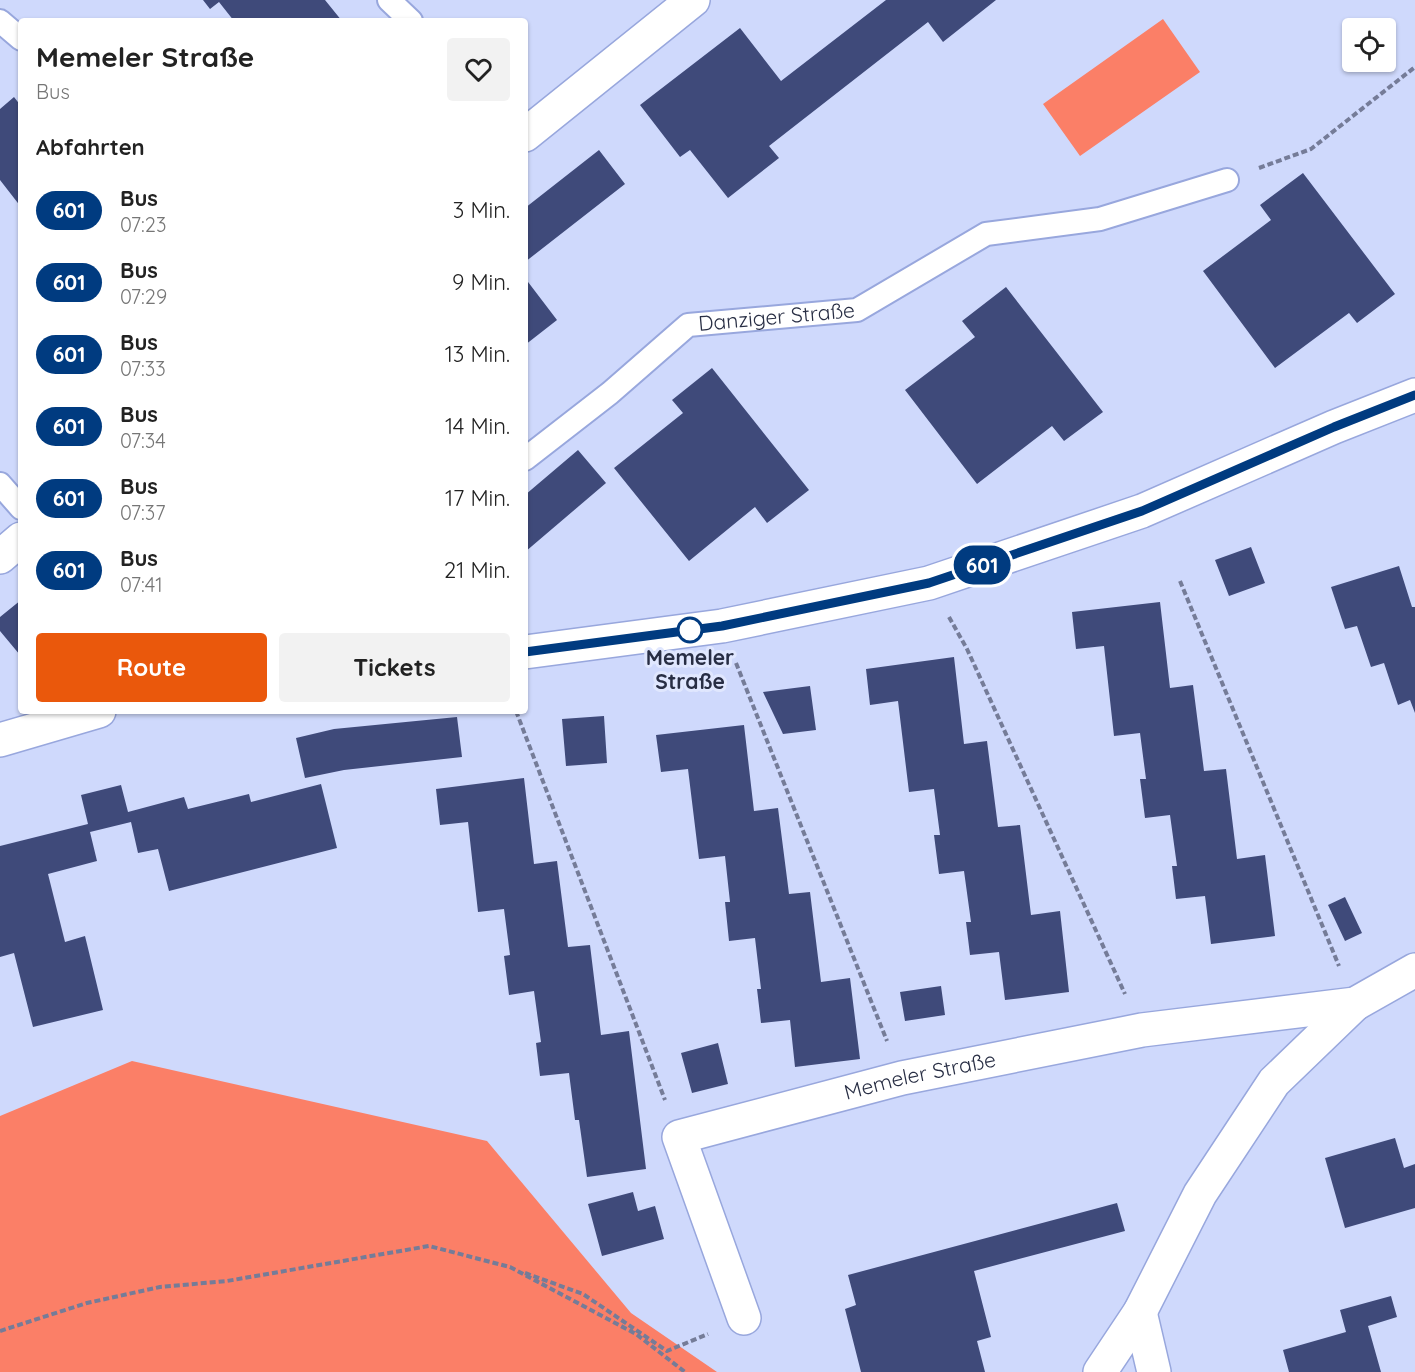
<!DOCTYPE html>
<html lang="de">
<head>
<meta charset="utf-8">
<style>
	body { margin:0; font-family:Quicksand,sans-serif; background:#f2f2f2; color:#222; height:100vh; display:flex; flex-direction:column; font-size:22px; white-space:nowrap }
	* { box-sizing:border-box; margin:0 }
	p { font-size:20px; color:#767676 }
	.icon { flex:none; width:33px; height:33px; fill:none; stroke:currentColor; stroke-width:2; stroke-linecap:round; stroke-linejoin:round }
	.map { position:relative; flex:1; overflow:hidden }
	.side { position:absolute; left:18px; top:18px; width:510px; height:696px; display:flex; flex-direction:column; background:#fff; border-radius:6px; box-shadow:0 2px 4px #0004 }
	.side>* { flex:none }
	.badge { padding:0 12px; border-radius:20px; font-size:21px; line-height:39px }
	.buttons { position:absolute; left:1342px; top:18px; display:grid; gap:12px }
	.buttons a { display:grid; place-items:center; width:54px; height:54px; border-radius:6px; background:#fff; box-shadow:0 2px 4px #0004; font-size:30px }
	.map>.badge { position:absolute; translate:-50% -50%; box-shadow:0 0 0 3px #fff }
	h2 { padding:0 18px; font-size:22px; line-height:54px }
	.round { display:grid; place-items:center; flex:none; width:63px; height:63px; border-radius:6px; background:#f2f2f2 }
	.headline { display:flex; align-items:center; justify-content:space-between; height:102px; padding:0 18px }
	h1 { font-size:28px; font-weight:700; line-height:45px }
	.primary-button { display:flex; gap:12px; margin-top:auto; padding:12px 18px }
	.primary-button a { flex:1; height:69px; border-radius:6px; background:#ea580c; color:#fff; font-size:24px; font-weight:700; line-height:69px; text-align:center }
	.primary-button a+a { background:#f2f2f2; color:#222 }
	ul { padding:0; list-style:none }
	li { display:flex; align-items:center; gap:18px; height:72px; padding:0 18px }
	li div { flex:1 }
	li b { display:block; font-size:22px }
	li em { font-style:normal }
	li .badge { min-width:66px; font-weight:700; text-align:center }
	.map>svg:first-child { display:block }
</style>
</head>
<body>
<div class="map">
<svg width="1415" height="1372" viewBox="0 0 1415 1372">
	<rect width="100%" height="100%" fill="#cfd9fc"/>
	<path fill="#fb7f67" d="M 1163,19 L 1200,72 L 1080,156 L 1043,104 Z
		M 132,1061 L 487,1141 L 631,1313 L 717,1372 L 0,1372 L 0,1116 Z"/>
	<path fill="#3f4a7a" d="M 203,0 L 325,0 L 342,21 L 234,21 L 219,2 L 210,9 Z
		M 886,0 L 996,0 L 943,42 L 928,22 L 769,146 L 779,158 L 728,198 L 690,150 L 680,157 L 640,105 L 740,28 L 781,81 Z
		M 14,97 L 21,106 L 21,207 L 0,180 L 0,109 Z
		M 599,150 L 625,184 L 525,262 L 525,208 Z
		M 1303,173 L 1395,294 L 1357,323 L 1349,313 L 1275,368 L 1203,271 L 1271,220 L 1260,205 Z
		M 525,278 L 557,320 L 525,345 Z
		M 1006,287 L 1103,412 L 1064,441 L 1052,426 L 977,484 L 905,390 L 975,337 L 962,321 Z
		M 712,368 L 809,490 L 767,523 L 755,507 L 689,561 L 614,468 L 683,413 L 672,400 Z
		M 578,450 L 606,483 L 525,552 L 525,495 Z
		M 1251,547 L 1265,583 L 1229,596 L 1215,560 Z
		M 1399,566 L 1412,607 L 1415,607 L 1415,713 L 1410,700 L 1398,705 L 1384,663 L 1371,667 L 1357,626 L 1345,629 L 1331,587 Z
		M 21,600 L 21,653 L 20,655 L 0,631 L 0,617 Z
		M 1160,602 L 1170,688 L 1193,685 L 1204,771 L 1226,769 L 1237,859 L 1265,855 L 1275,936 L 1211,944 L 1205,896 L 1176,899 L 1172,866 L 1177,866 L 1170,815 L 1145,818 L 1140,779 L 1146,779 L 1140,733 L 1114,736 L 1104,646 L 1076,649 L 1072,612 Z
		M 954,657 L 964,744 L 987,741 L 998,827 L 1020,825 L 1031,915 L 1060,911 L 1069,992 L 1005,1000 L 999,952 L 970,955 L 966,922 L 971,922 L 964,871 L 939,874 L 934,835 L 940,835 L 934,789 L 909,792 L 898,701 L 870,705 L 866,669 Z
		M 810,686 L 816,730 L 783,734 L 763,692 Z
		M 604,716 L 607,763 L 566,766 L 562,719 Z
		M 457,717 L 462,757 L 344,770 L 305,778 L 296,738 L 334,729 Z
		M 744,725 L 754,811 L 778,808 L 789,894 L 810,892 L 821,982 L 850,978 L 860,1059 L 795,1067 L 790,1020 L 761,1023 L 757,989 L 761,989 L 755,938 L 729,941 L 725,902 L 730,902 L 725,856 L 699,859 L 688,769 L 661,772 L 656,735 Z
		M 524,778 L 534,864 L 557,861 L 568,947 L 590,945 L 601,1035 L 629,1031 L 646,1169 L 587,1177 L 579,1120 L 575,1120 L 569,1073 L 540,1076 L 536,1043 L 541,1042 L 534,991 L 509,995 L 504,956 L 510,955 L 504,909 L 478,912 L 468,822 L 440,825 L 436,789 Z
		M 321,784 L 337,848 L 169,891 L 158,849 L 138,853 L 131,822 L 90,832 L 97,861 L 48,874 L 65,942 L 85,936 L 103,1010 L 33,1027 L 14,953 L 0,957 L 0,846 L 88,824 L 81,795 L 121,785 L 128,812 L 184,797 L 188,809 L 249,794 L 251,802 Z
		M 1345,897 L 1362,933 L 1345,941 L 1328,905 Z
		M 941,986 L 945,1015 L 905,1021 L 900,992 Z
		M 718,1043 L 728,1084 L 692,1093 L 681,1053 Z
		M 1395,1138 L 1404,1168 L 1415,1164 L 1415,1208 L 1345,1228 L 1325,1158 Z
		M 633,1192 L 638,1211 L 655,1206 L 664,1239 L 602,1256 L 588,1204 Z
		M 1117,1203 L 1125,1231 L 974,1271 L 991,1337 L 977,1341 L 985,1372 L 861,1372 L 845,1309 L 856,1305 L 848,1275 Z
		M 1391,1296 L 1397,1317 L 1368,1326 L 1381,1372 L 1289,1372 L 1283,1350 L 1346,1332 L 1340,1310 Z"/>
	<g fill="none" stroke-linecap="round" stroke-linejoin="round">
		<defs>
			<g id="lane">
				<path d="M 389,0 L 411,21"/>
				<path d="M 0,21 L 21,39"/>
				<path id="s1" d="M 525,459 L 610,393 L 688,325 L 857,310 L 986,234 L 1100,219 L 1227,180"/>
				<path d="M 0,484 L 21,508"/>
			</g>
			<g id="street">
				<path d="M 525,135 L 693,0"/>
				<path d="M 0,557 L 21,539"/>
				<path d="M 525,652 L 722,626 L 929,583 L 1142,511 L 1334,427 L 1415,395"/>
				<path d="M 0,740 L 99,711"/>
				<path d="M 1140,1312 L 1154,1372"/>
				<path id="s2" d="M 744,1318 L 679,1137 L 902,1078 L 1142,1030 L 1355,1004 L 1415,970"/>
				<path d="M 1100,1372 L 1140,1312 L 1200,1194 L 1274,1082 L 1355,1004"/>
			</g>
		</defs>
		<use href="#lane" stroke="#98a7dd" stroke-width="26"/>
		<use href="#street" stroke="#98a7dd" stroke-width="36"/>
		<path stroke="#757c98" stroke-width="4" stroke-dasharray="6 3" stroke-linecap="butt" d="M 1259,168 L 1311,149 L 1415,67
			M 1180,581 L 1339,966
			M 949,617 L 967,649 L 1125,994
			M 736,663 L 887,1041
			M 516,711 L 665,1100
			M 525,1273 L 583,1294 L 667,1351 L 708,1334
			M 0,1331 L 87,1303 L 160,1287 L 227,1281 L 429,1246 L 510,1267 L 636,1334 L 685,1372"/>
		<use href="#lane" stroke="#fff" stroke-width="22"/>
		<use href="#street" stroke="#fff" stroke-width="33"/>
	</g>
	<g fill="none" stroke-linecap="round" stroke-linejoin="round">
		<defs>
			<path id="line" d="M 525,652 L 722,626 L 929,583 L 1142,511 L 1334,427 L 1415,395"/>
		</defs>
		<use href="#line" stroke="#fff" stroke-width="14"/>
		<use href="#line" stroke="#003b80" stroke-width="9"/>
	</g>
	<circle fill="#fff" stroke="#003b80" stroke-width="3" cx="690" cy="630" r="12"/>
	<g text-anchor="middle" stroke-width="6" stroke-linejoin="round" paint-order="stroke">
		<g font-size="21" fill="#282e44" stroke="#e0e7fe">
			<text dy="7" stroke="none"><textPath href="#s1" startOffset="300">Danziger Straße</textPath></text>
			<text dy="7" stroke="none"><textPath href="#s2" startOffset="441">Memeler Straße</textPath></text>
		</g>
		<g font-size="21" font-weight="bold" fill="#282e44" stroke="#e0e7fe">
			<text x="690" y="665">Memeler<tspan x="690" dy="24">Straße</tspan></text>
		</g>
	</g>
</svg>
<div class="buttons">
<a><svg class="icon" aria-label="locate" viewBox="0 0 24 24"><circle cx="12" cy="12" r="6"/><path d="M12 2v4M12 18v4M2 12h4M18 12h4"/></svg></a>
</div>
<b class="badge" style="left:982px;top:565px;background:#003b80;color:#fff">601</b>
<section class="side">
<div class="headline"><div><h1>Memeler Straße</h1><p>Bus</p></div><a class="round"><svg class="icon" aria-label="heart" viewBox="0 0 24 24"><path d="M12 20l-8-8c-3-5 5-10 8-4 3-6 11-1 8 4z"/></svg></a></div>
<h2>Abfahrten</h2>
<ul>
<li><span class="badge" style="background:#003b80;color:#fff">601</span><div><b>Bus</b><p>07:23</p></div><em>3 Min.</em></li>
<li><span class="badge" style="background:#003b80;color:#fff">601</span><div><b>Bus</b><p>07:29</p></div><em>9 Min.</em></li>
<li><span class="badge" style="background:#003b80;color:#fff">601</span><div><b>Bus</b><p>07:33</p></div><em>13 Min.</em></li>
<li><span class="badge" style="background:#003b80;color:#fff">601</span><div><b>Bus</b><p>07:34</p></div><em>14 Min.</em></li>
<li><span class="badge" style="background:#003b80;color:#fff">601</span><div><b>Bus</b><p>07:37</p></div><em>17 Min.</em></li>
<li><span class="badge" style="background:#003b80;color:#fff">601</span><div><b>Bus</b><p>07:41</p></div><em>21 Min.</em></li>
</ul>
<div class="primary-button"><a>Route</a><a>Tickets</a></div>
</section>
</div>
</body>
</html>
